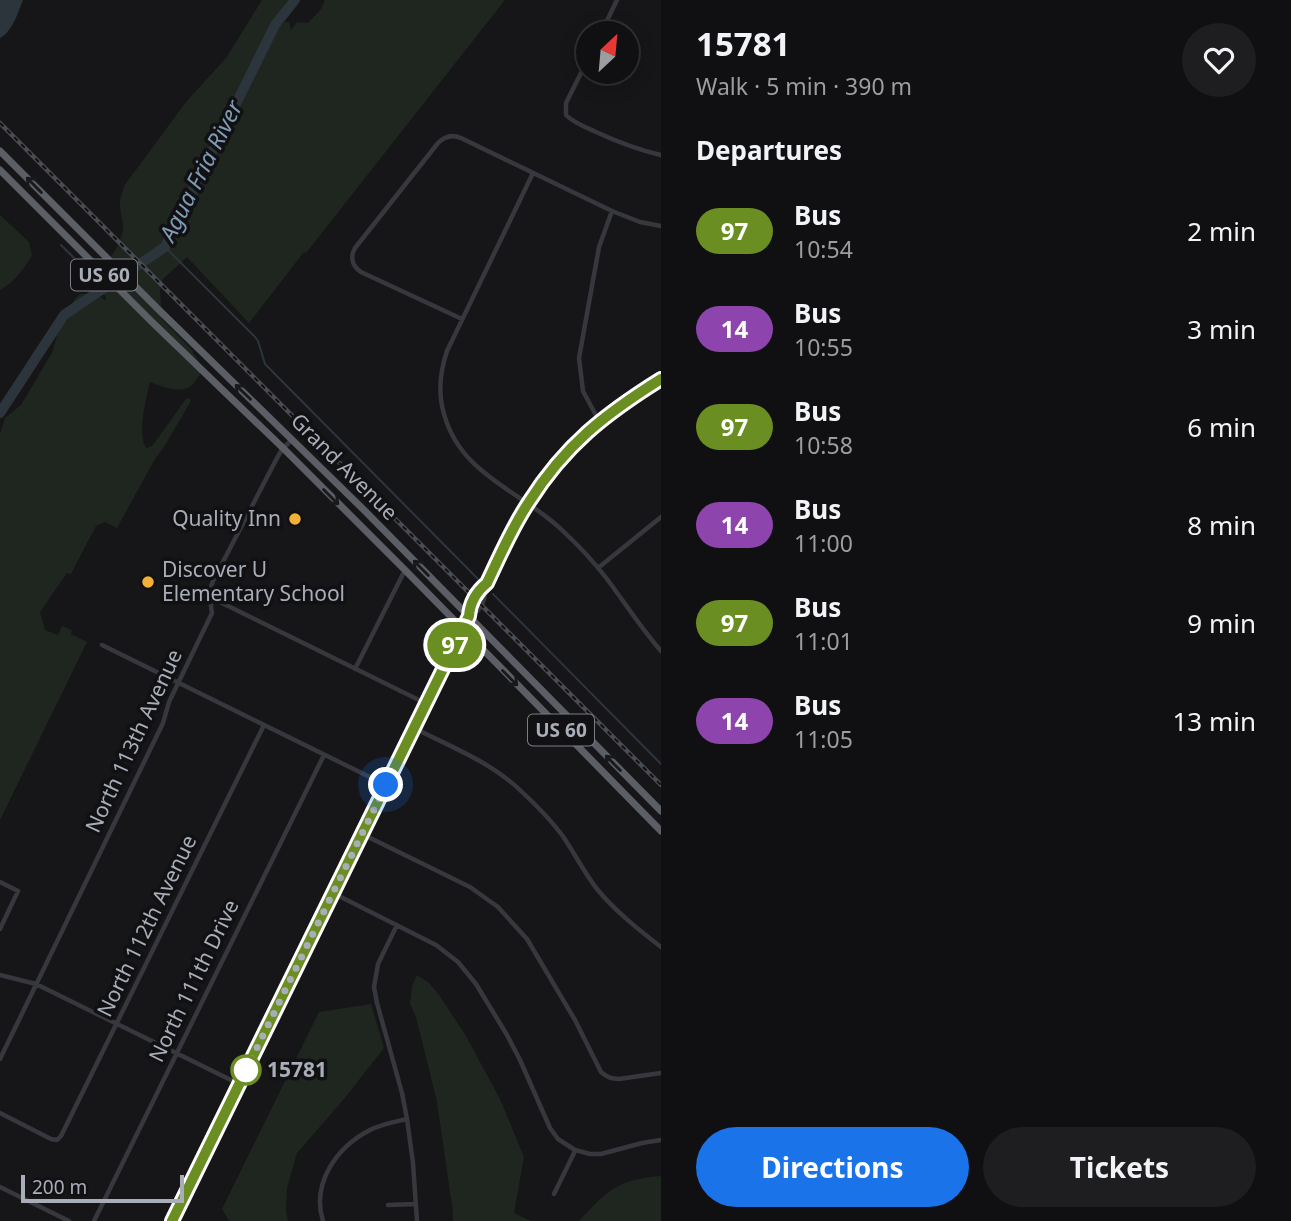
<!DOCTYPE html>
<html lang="en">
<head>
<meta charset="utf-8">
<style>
	body { margin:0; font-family:"Noto Sans",sans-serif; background:#1e1e20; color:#f1f3f6; height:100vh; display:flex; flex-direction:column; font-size:26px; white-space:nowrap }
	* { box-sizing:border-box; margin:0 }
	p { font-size:23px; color:#9c9d9f }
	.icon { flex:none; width:38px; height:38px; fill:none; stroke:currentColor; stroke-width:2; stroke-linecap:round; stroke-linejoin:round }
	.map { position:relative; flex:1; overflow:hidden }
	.side { display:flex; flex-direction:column; background:#101012; width:630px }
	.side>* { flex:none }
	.badge { padding:0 14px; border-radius:23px; font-size:24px; line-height:46px }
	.needle { width:46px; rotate:26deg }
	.controls { position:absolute; left:576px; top:21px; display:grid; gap:14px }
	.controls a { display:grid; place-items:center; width:63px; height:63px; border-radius:50%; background:#101012; box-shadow:0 4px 18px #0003,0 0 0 2px #303032; font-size:35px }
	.scale { position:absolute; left:21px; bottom:18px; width:163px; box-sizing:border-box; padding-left:7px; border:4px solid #a8adb8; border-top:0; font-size:19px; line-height:24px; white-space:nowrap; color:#a8adb8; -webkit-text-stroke:5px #111113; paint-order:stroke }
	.you { position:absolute; width:35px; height:35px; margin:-18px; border:5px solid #fff; border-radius:50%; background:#1a73e8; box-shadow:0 0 0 10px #1a73e833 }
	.map>.badge { position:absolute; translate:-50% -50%; box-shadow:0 0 0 4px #fff }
	h2 { padding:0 35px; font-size:26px; line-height:63px }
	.round { display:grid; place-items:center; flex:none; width:74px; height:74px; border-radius:37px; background:#1e1e20 }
	.summary { display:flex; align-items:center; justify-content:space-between; height:119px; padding:0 35px }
	h1 { font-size:33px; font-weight:700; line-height:52px }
	.button { display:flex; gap:14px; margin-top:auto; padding:14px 35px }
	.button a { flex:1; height:80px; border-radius:42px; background:#1a73e8; color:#fff; font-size:28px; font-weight:700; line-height:80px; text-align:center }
	.button a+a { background:#1e1e20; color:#f1f3f6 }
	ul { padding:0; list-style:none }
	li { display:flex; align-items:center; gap:21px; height:98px; padding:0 35px }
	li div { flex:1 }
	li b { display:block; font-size:26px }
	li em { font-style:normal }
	li .badge { min-width:77px; font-weight:700; text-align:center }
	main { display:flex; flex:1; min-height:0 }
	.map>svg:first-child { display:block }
</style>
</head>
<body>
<main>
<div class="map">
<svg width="661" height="1221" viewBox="0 0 661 1221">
	<rect width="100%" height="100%" fill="#161618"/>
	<path fill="#1e261f" d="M 262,0 L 292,0 L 276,20 L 282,25 L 284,22 L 289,22 L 291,30 L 297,22 L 308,23 L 321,9 L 325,0 L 505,0 L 306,253 L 304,252 L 249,323 L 187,257 L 163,279 L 160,290 L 162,319 L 191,349 L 203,369 C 200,374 197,380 193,384 C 183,395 162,387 150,382 C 146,398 137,434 146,448 L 152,446 L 186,399 L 190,398 L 191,401 L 164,447 L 155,459 L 117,528 L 105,522 L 96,526 L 71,574 L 67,573 L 40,612 L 45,630 L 58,635 L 62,626 L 72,630 L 71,634 L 87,642 L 0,820 L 0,434 L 5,418 L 21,405 L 53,351 L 59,327 L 74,300 L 80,294 L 93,294 L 106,300 L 106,296 L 85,287 L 84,279 C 102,273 121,247 123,229 C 124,220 119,211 120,202 C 120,197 123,191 124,186 L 186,102 L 226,58 Z
		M 0,215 L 29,242 L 32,255 C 24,269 14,282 0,290 Z
		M 53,329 C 47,343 38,354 30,368 C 20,385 12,401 0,416 L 0,408 L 35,350 Z
		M 417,975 L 429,983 L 439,995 L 466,1036 L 500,1099 L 524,1157 L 514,1213 L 531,1221 L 453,1221 L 453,1212 L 437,1102 L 416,1017 L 410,1004 L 412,986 Z
		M 371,1004 L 384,1048 L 344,1099 L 297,1153 L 287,1188 L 286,1211 L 288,1221 L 229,1221 L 222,1209 L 319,1012 Z
		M 661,1176 L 661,1221 L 579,1221 C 608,1190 616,1180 661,1176 Z"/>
	<path fill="#2c353c" d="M 0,0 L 23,0 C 18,13 12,32 0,38 Z"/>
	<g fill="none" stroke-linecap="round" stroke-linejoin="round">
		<path stroke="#2c353c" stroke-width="2" d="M 61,245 L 86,270 L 101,290
			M 165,247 L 255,337 L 258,341 L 265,364 L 478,579
			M 493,594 L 661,764"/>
		<path stroke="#2c353c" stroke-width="10" d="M 0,413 L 64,315 L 165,247 L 275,25 L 295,0"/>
		<path stroke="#37383d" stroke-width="4.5" d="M 601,33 L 617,0
			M 588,59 L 566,103 L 566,115 C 574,123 585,127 596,132 C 618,142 638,150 661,155
			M 533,173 L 447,351 C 440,372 438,394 444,414 C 461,476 522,491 563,531 C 579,546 594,562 607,579 C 625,603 641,628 661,651
			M 462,319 L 361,272 C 352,266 350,257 355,248 L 438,143 C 445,136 452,134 461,138 L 612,211 L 640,222 L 661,226
			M 599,421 L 583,391 L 579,358 L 599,247 L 612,211
			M 598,568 L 661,517
			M 211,602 L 220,602 L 427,704
			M 102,645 L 386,785
			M 355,669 L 405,570
			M 414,728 C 451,747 491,762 521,791 C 535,804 550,819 562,835 C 574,852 583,871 597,889 C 615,911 639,930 661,947
			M 362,834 L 470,887 L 498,907 L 527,939 L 575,1020 L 601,1072 C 607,1077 611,1079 619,1079 L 661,1073
			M 0,882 L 18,891 L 0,929
			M 333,893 L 436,945 L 458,962 L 476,984 L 507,1035 L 520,1060 L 550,1128 L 558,1139 L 575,1150 L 590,1154 L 601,1154 L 642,1143 L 661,1140
			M 397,925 L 378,964 L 374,987 L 377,1003 L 402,1093 L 407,1119 L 413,1163 L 417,1221
			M 0,975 L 36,984 L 239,1084
			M 0,1059 L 163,723 L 169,702 L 212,613 L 209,592 L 213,581 L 277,458 L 283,448 L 292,440
			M 0,1113 L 51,1139 L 57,1140 L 61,1136 L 264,725
			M 0,1187 L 69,1221
			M 554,1194 L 575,1151
			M 388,1205 L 416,1204
			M 94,1221 L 324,755
			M 323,1221 C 311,1183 337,1147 370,1130 C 382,1124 395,1122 407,1119"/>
		<path stroke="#37383d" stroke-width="5" d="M 469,616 C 472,615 476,612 478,610 C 486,601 484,590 488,580 C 492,570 498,561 503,551 C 511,535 518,518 528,503 C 562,450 607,411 661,379
			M 172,1221 L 469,616 C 470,602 476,591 487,583"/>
		<path stroke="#5b5e65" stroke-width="7" d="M 0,151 L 161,312 L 364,510 L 661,811
			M 0,170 L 152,322 L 283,448 L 405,570 L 661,831"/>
		<defs>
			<path id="rail" d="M 0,123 L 661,785"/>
		</defs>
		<use href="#rail" stroke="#4a4c52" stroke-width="4.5"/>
		<use href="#rail" stroke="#111113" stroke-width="2" stroke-dasharray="5" stroke-linecap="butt"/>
	</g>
	<defs><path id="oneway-shaft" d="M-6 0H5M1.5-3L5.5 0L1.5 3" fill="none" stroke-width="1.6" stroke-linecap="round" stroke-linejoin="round" transform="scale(1.75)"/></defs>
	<g stroke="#18191b">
		<use href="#oneway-shaft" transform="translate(34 185) rotate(-135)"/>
		<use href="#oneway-shaft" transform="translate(243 392) rotate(-136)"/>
		<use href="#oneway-shaft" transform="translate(331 497) rotate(45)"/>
		<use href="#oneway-shaft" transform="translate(421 568) rotate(-135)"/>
		<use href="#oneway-shaft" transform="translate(510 678) rotate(45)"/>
		<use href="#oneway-shaft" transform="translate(613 763) rotate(-135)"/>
	</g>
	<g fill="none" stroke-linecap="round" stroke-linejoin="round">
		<defs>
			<path id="line" d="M 172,1221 L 469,616 C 470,602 476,592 487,583 C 500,556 512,527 529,502 C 565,445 605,414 661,379"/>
		</defs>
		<use href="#line" stroke="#fff" stroke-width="16"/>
		<use href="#line" stroke="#6b8e23" stroke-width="10"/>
		<path stroke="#a8adb8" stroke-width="7" stroke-dasharray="0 12.6" d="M 246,1070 L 386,785"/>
	</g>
	<g fill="#f2b134" stroke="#111113" stroke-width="2.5">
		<circle cx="295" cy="519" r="7"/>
		<circle cx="148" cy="582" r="7"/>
	</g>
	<circle fill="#fff" stroke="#6b8e23" stroke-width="3.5" cx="246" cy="1070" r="14"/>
	<g text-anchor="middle" stroke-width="7" stroke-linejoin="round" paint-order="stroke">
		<g fill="#111113" stroke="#7b7e86" stroke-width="2">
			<rect x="71" y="259.5" width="66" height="31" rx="5"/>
			<rect x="528" y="714.5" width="66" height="31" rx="5"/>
		</g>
		<g font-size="19" font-weight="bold" fill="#a8adb8">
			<text x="104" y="282">US 60</text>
			<text x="561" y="737">US 60</text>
		</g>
		<g font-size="21" fill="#a8adb8" stroke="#111113">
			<text transform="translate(344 467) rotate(45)" y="7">Grand Avenue</text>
			<text transform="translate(134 741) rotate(-65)" y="7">North 113th Avenue</text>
			<text transform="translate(147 926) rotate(-64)" y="7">North 112th Avenue</text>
			<text transform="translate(194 981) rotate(-64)" y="7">North 111th Drive</text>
		</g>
		<g font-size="21" fill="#a8adb8" stroke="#111113" text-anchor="end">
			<text x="281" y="526">Quality Inn</text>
			<text x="162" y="577" text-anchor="start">Discover U<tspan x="162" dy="24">Elementary School</tspan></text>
		</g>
		<g font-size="21" font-weight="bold" fill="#a8adb8" stroke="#111113" text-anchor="start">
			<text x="267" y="1077">15781</text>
		</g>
		<g font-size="23" font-style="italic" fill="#7f9bb3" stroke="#111113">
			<text transform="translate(201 171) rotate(-63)" y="8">Agua Fria River</text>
		</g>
	</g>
</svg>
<div class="controls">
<a><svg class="needle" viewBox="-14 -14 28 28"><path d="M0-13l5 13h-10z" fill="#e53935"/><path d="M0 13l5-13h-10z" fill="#9c9d9f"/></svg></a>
</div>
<div class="scale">200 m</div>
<div class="you" style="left:386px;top:785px"></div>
<b class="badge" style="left:455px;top:645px;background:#6b8e23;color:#fff">97</b>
</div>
<section class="side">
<div class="summary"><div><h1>15781</h1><p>Walk · 5 min · 390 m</p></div><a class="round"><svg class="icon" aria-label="heart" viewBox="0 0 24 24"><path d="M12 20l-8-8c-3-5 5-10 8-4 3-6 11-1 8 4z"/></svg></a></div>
<h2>Departures</h2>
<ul>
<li><span class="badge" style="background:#6b8e23;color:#fff">97</span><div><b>Bus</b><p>10:54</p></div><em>2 min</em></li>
<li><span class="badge" style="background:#8e44ad;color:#fff">14</span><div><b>Bus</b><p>10:55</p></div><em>3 min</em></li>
<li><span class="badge" style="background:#6b8e23;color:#fff">97</span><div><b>Bus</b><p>10:58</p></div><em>6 min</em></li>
<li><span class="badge" style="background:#8e44ad;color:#fff">14</span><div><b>Bus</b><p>11:00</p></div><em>8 min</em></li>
<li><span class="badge" style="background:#6b8e23;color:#fff">97</span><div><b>Bus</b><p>11:01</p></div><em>9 min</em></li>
<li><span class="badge" style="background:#8e44ad;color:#fff">14</span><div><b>Bus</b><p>11:05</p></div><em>13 min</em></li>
</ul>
<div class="button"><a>Directions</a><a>Tickets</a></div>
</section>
</main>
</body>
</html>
